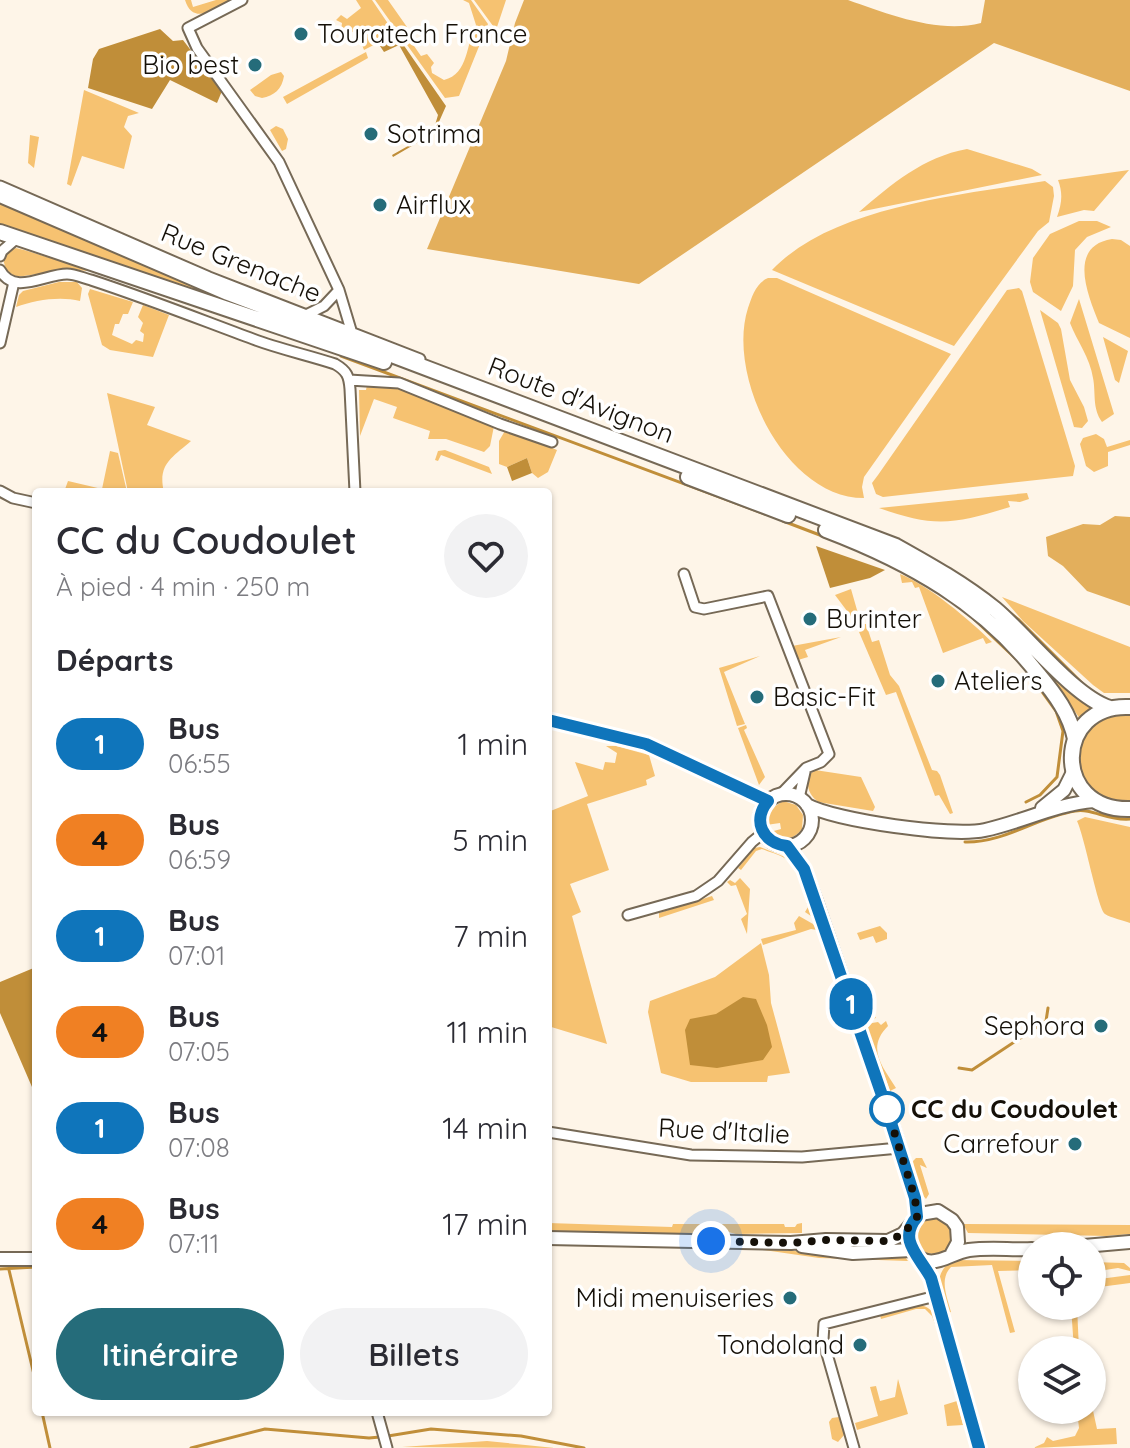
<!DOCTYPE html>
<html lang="fr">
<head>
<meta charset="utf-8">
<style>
	body { margin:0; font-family:Quicksand,sans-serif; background:#f2f2f3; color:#2b2b33; height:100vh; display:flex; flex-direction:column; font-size:30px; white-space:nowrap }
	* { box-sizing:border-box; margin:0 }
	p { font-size:26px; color:#7c7c81 }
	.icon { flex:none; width:44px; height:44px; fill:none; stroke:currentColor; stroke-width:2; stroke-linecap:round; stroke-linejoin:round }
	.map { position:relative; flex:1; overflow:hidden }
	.panel { position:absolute; left:32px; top:488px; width:520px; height:928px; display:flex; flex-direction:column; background:#fff; border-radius:8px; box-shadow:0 2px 6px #0004 }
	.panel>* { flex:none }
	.badge { padding:0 16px; border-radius:26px; font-size:28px; line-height:52px }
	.tools { position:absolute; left:1018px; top:1232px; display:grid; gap:16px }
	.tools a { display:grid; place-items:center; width:88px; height:88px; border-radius:50%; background:#fff; box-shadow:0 2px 6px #0004; font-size:40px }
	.you { position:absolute; width:40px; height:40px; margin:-20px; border:6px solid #fff; border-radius:50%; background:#1a73e8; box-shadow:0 0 0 12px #1a73e833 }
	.map>.badge { position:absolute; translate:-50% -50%; box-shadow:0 0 0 4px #fff }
	h2 { padding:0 24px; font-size:30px; line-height:72px }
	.round { display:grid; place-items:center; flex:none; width:84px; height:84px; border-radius:42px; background:#f2f2f3 }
	.headline { display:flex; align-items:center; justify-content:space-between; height:136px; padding:0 24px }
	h1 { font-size:38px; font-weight:600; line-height:60px }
	.button { display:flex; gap:16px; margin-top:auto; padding:16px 24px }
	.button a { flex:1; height:92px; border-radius:48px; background:#256c7a; color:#fff; font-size:32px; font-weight:600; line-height:92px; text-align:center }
	.button a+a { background:#f2f2f3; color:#2b2b33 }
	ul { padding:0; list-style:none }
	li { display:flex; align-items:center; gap:24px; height:96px; padding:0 24px }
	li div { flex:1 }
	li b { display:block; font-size:30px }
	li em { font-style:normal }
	li .badge { min-width:88px; font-weight:700; text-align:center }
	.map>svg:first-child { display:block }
</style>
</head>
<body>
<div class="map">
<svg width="1130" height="1448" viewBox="0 0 1130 1448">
	<rect width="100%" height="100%" fill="#fef5e8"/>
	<path fill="#f6c271" d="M 185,0 L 191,0 L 193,7 L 216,0 L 232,0 C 215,9 193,26 185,0 Z
		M 356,0 L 372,0 L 395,34 L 364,50 L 356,30 L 347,35 L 341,31 L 342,23 L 336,20 L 341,15 L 347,19 L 361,8 Z
		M 375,0 L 388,0 L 407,27 L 405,33 L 421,56 L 427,54 L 434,63 L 431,67 L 432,73 L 444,80 C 469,74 466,43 476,25 L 469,3 L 463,0 L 471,0 L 488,24 L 459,96 L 445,98 Z
		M 474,0 L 506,0 L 496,30 Z
		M 366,52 L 368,58 L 287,104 L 283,97 Z
		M 281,72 L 284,76 C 282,89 274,96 262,98 L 255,96 L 250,90 L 271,75 Z
		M 84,90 L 139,113 L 128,116 L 124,127 L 132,136 L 124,169 L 82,156 L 71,186 L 67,184 Z
		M 276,126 L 283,129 L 288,139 L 286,149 L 282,151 L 270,130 Z
		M 30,135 L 39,137 L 34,168 L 28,163 Z
		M 967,149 L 1032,169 L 1042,175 L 859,212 C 892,184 923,157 967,149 Z
		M 1129,170 L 1094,211 L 1084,210 L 1057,217 C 1062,203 1063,193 1058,180 Z
		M 1045,181 L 1053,187 L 1054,196 L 1049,222 L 1038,231 L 954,346 L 772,270 C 833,206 961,195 1045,181 Z
		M 0,201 L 306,330 L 0,226 Z
		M 1079,221 L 1097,221 L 1111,227 L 1087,237 L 1075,250 L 1073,286 L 1061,311 L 1033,292 L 1030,282 L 1033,258 L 1050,234 Z
		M 1112,239 L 1121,240 L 1130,246 L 1130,338 L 1099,323 C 1088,296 1067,246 1112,239 Z
		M 16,248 L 24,250 L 93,271 L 67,270 L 16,277 L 6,270 L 3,259 L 8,251 Z
		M 768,278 L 777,278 L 951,354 L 864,477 L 862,487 L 864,498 C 785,498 726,376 748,308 C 752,296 756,283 768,278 Z
		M 59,282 L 77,282 L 82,288 L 80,301 C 60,296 35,300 16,307 L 19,295 L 23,291 Z
		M 1019,288 L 1022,291 L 1075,466 L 1073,476 L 883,497 L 876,494 L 872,483 L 878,475 L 1007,290 Z
		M 90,289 L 133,302 L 128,314 L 123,314 L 119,324 L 115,324 L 112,335 L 132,344 L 136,340 L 143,342 L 144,334 L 140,331 L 143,323 L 138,317 L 143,305 L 169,315 L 153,357 L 110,350 L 102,345 L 88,294 Z
		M 1079,299 L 1114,414 L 1102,422 C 1092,408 1096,393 1093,378 C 1090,358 1077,341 1070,323 Z
		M 1040,310 L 1058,323 L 1061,329 L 1070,380 L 1084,407 L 1088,421 L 1082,428 L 1074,427 Z
		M 1103,337 L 1128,351 L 1119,383 L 1115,380 Z
		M 367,385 L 400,388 L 485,421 L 494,426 L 490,446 L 484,452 L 446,439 L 428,439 L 430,431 L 393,418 L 397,407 L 374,399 L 360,436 L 359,390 L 366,390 Z
		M 107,393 L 155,407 L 147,425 L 191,441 C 173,457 157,464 164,492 L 128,492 Z
		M 506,429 L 557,450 L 548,472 L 538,478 L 532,473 L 527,458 L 507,467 L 499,464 L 499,441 Z
		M 1096,434 L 1104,439 L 1107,447 L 1130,440 L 1130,445 L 1108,452 L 1108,466 L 1094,472 L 1086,466 L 1080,444 L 1083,438 Z
		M 445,450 L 489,467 L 492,474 L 441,455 L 438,461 L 435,460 L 438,451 Z
		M 110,451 L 118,453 L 127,492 L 64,492 L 68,481 L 102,489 Z
		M 1027,493 L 1029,499 L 1020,502 L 1008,501 L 1010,507 C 954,524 935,528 879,508 Z
		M 900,574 C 927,584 971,621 992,642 L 986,644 L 983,638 L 943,653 L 919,587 L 915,588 L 912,582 L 902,583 Z
		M 851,589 L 861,624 L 866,624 L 872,642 L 879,640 L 890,675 L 899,686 L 932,770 L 937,771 L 940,775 L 953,813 L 950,814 L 939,795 L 935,796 L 896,692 L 886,695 L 859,632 L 862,631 L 835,595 Z
		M 1002,597 L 1130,647 L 1130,693 L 1104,693 L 1093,685 L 1023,621 Z
		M 841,637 L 805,650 L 808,657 L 798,660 L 792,646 Z
		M 760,656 L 724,672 L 745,724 L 737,726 L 719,668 Z
		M 1055,676 L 1092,707 L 1080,719 L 1052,678 Z
		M 1130,713 L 1130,802 C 1114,801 1101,800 1089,788 C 1071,767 1078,727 1105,717 C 1112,714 1122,714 1130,713 Z
		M 746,725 L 747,728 L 744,730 L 765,777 L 759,785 L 738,728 Z
		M 606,746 L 616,746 L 649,755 L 655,776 L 646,780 L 647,785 L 587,804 L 609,870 L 570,884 L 581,912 L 572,916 L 607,1044 L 548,1026 L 548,812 L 588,796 L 575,762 L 603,770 L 605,762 L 615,763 L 617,753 Z
		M 815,770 L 861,777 L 875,807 L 873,811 L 818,802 C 809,794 806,787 809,775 Z
		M 783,801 L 796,805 L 803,815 L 802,829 C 793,841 781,841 770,832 L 781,829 L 780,823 L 766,825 L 769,810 Z
		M 1085,817 L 1130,827 L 1130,923 C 1123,920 1111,918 1105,914 C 1098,909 1085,838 1077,821 Z
		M 760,847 L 790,859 L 795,866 L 811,916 L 805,912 L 808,907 C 803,894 799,868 786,859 C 779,854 769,852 762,849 L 756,851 L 741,870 L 738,868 L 754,848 Z
		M 740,878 L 750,889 L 747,934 L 741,919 L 747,914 L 736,885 L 731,886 L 727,882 L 730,880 L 735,883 Z
		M 712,896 L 714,900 L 659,918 L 659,913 Z
		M 799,916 L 813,924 L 817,930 L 811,929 L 763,945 L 761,939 L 796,930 L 794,923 Z
		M 880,926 L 887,933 L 887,939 L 876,943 L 873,936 L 860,940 L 857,933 Z
		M 761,943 L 769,975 L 771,1003 L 790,1073 L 768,1076 L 767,1082 L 691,1082 L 661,1073 L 648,1012 L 650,1001 L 715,977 Z
		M 856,976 L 867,993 L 860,995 L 876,1018 L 865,1021 L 851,979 Z
		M 886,1021 L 888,1026 C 866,1048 882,1066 896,1088 L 890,1091 L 866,1024 L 878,1022 L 881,1025 Z
		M 916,1158 L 922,1158 L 927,1168 L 920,1165 L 929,1194 L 926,1199 C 917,1190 914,1172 913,1161 Z
		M914 1235a19 19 0 1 1 38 0a19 19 0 1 1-38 0Z
		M 548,1223 L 672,1227 L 673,1224 L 784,1224 L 785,1227 L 795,1227 L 797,1224 L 802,1223 L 802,1233 L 736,1234 L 724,1231 L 709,1235 L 548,1232 Z
		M 963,1224 L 1130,1225 L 1130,1234 L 1106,1236 L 968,1233 Z
		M 756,1249 L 795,1251 L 834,1257 L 903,1254 L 908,1261 L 819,1258 Z
		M 952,1260 L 1032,1261 L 1032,1270 L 998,1271 L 1015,1332 L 1010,1333 L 992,1265 L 951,1267 C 939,1279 947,1297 951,1312 L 947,1313 C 941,1290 931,1277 952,1260 Z
		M 1092,1262 L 1124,1263 L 1130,1268 L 1130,1271 L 1118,1268 L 1092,1272 Z
		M 1130,1275 L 1130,1283 L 1092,1288 L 1092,1280 Z
		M 918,1305 C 937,1306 941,1328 942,1343 L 932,1316 L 925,1309 L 916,1309 L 881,1319 L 880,1315 Z
		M 1071,1306 L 1077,1306 L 1079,1350 L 1074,1350 Z
		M 898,1379 L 908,1414 L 857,1430 L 855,1423 L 878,1416 L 870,1387 L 876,1386 L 880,1401 L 895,1397 Z
		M 957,1401 L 963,1425 L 947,1426 L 944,1405 Z
		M 1092,1406 L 1097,1429 L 1116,1428 L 1117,1444 L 1033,1448 L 1044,1443 L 1047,1437 L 1053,1441 L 1075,1436 L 1079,1428 L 1077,1410 L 1092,1410 Z
		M 839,1417 L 844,1435 L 838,1442 L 832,1439 L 829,1422 L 832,1418 Z
		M 487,1441 L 555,1448 L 402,1447 Z"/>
	<path fill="#e3af5c" d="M 524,0 L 848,0 C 888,14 938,34 981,23 L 985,0 L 1130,0 L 1130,91 L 994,43 L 639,284 L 427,249 L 506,61 L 515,23 Z
		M 1115,516 L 1130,517 L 1130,606 L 1087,591 L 1063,566 L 1048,556 L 1046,537 L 1083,524 L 1100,525 Z"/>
	<path fill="#c08e39" d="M 160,29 L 173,41 L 183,40 L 222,91 L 217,103 L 170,80 L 152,109 L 88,88 L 93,59 L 99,49 Z
		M 398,37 L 446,106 L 434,133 L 393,157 L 392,155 L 433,132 L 438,115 L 399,45 L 384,52 L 380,46 Z
		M 527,458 L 532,473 L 512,481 L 507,467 Z
		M 816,546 L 885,570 L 870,578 L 830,588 Z
		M 36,967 L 36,1085 L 32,1087 L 0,1013 L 0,982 Z
		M 743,997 L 756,999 L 767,1025 L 772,1047 L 763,1060 L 717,1068 L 690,1065 L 685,1030 L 690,1019 L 716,1014 Z"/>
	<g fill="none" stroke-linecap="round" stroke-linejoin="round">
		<path stroke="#c08e39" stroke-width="3" d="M 341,356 L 765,514
			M 783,521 L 825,537
			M 987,594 L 1019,620 L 1086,687
			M 974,619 L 1015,658
			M 1026,802 L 1040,795 L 1057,777 L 1063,731 L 1056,711 L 1033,679
			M 965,842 C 1004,843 1037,817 1075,811 C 1093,808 1107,821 1130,819
			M 959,1068 L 972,1070 L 1046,1021 L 1048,1008
			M 0,1269 L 36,1267
			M 9,1270 L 36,1383
			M 42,1412 L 50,1448
			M 388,1436 L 431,1429 L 521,1436 L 584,1448
			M 191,1448 L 265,1429 L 369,1438 L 380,1437"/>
		<defs>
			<path id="street" d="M 242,0 L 188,28 L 197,48 L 279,162 L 339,290 L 351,330
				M 0,186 L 209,277 L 420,359
				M 0,256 L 2,251 L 17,238
				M 0,270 C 14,296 45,274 67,274 C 75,274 83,278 91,280 C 146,298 199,319 253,339 C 279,349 308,355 335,364 C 347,371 349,376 350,389 L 355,492
				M 308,314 L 324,306 L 339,290
				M 0,343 L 14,282
				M 349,380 L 399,383 L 500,424 L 552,442
				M 0,491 L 13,498 L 36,503
				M 684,574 L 695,607 L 704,609 L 768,596 L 829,754 L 821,762 L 806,768 L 781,794
				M 548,720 L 646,744 L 768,801
				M 799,798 L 805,772
				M 628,915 L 696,896 L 718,881 L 752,842 L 763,833
				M 548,1132 L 691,1155 L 802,1157 L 899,1148
				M 377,1412 L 387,1448
				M 854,1448 L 823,1340 L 824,1324 L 936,1296"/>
			<path id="secondary" d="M760 820a26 26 0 1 1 52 0a26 26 0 1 1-52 0Z
				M 807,805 C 837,821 952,837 985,830 C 1022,822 1056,804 1094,801
				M 1042,808 L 1064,790 L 1073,772
				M 787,846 L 804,869 L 816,901 L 890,1118 L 915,1198 L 917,1217
				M 909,1227 C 906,1246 917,1267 940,1260 C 951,1257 957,1252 969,1250 C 990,1247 1011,1250 1032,1249
				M 548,1238 L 791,1243 L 826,1240 L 888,1241 L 903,1234 L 920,1214 L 938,1211 L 952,1220 L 957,1227 L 958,1242 L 952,1253
				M 802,1246 L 853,1253 L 911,1250
				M 1084,1246 L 1130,1242
				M 920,1258 L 931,1278 L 979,1448
				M 0,1259 L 36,1259"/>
			<path id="primary" d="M 0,195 L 228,293 L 896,546 C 930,565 964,584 995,609 C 1026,635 1074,697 1110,708
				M 0,232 L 384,362
				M 688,477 L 788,515
				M 826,530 C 910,562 983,603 1039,675 C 1055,694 1070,714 1075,739
				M 1130,707 C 1054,703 1051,811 1130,809"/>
		</defs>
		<use href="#street" stroke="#766956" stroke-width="13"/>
		<use href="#secondary" stroke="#766956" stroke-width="16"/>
		<use href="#primary" stroke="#766956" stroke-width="18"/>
		<use href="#street" stroke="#fff" stroke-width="9"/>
		<use href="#secondary" stroke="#fff" stroke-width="12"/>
		<use href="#primary" stroke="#fff" stroke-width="14"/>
	</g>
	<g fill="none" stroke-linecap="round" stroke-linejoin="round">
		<defs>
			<path id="line" d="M 548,720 L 646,744 L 768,801 C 752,820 762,843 787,846 L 804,869 L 884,1101 L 915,1198 L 917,1217 C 897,1240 920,1257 931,1278 L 979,1448"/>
		</defs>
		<use href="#line" stroke="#fff" stroke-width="18"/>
		<use href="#line" stroke="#0f75bb" stroke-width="12"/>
		<path stroke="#151008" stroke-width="8" stroke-dasharray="0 14.4" d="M 711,1241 L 791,1243 L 826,1240 L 888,1241 L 903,1234 L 917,1217 L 915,1198 L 887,1109"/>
	</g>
	<g fill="#256c7a" stroke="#fff" stroke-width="3">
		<circle cx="301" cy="34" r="8"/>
		<circle cx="255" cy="65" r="8"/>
		<circle cx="371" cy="134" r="8"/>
		<circle cx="380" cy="205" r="8"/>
		<circle cx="810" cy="619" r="8"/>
		<circle cx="938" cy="681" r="8"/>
		<circle cx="757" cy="697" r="8"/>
		<circle cx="1101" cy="1026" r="8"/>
		<circle cx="1075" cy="1144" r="8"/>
		<circle cx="790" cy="1298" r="8"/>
		<circle cx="860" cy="1345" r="8"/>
	</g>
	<circle fill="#fff" stroke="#0f75bb" stroke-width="4" cx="887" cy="1109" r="16"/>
	<g text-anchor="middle" stroke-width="7" stroke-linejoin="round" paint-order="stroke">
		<g font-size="26" fill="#151008" stroke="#fff" text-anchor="start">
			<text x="317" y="43">Touratech France</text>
			<text x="239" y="74" text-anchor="end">Bio best</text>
			<text x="387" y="143">Sotrima</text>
			<text x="396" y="214">Airflux</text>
			<text x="826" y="628">Burinter</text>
			<text x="954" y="690">Ateliers</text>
			<text x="773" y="706">Basic-Fit</text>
			<text x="1085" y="1035" text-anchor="end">Sephora</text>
			<text x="1059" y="1153" text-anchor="end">Carrefour</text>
			<text x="774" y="1307" text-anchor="end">Midi menuiseries</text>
			<text x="844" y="1354" text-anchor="end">Tondoland</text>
		</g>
		<g font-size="26" fill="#151008" stroke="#fff">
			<text transform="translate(241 263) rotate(22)" y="9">Rue Grenache</text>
			<text transform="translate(581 400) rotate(21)" y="9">Route d'Avignon</text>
			<text transform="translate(724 1131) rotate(3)" y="9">Rue d'Italie</text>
		</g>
		<g font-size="26" font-weight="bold" fill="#151008" stroke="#fff" text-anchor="start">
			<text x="911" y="1118">CC du Coudoulet</text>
		</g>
	</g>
</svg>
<div class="tools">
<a><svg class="icon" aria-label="locate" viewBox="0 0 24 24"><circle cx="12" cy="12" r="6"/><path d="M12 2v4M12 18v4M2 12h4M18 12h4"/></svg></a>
<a><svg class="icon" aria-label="layers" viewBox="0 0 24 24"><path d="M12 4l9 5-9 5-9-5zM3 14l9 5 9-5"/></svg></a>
</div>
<div class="you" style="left:711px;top:1241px"></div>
<b class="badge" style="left:851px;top:1004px;background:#0f75bb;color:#fff">1</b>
<section class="panel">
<div class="headline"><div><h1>CC du Coudoulet</h1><p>À pied · 4 min · 250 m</p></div><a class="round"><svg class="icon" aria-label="heart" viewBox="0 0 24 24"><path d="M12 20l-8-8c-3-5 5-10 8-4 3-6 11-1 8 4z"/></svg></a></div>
<h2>Départs</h2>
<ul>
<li><span class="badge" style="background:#0f75bb;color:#fff">1</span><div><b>Bus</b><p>06:55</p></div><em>1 min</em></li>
<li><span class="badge" style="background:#f08023;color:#111">4</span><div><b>Bus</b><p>06:59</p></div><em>5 min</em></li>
<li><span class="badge" style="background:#0f75bb;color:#fff">1</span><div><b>Bus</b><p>07:01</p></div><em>7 min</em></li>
<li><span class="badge" style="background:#f08023;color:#111">4</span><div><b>Bus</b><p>07:05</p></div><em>11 min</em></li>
<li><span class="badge" style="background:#0f75bb;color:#fff">1</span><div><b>Bus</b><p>07:08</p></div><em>14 min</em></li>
<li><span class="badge" style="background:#f08023;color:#111">4</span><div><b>Bus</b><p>07:11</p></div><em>17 min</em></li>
</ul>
<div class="button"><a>Itinéraire</a><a>Billets</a></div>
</section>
</div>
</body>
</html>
